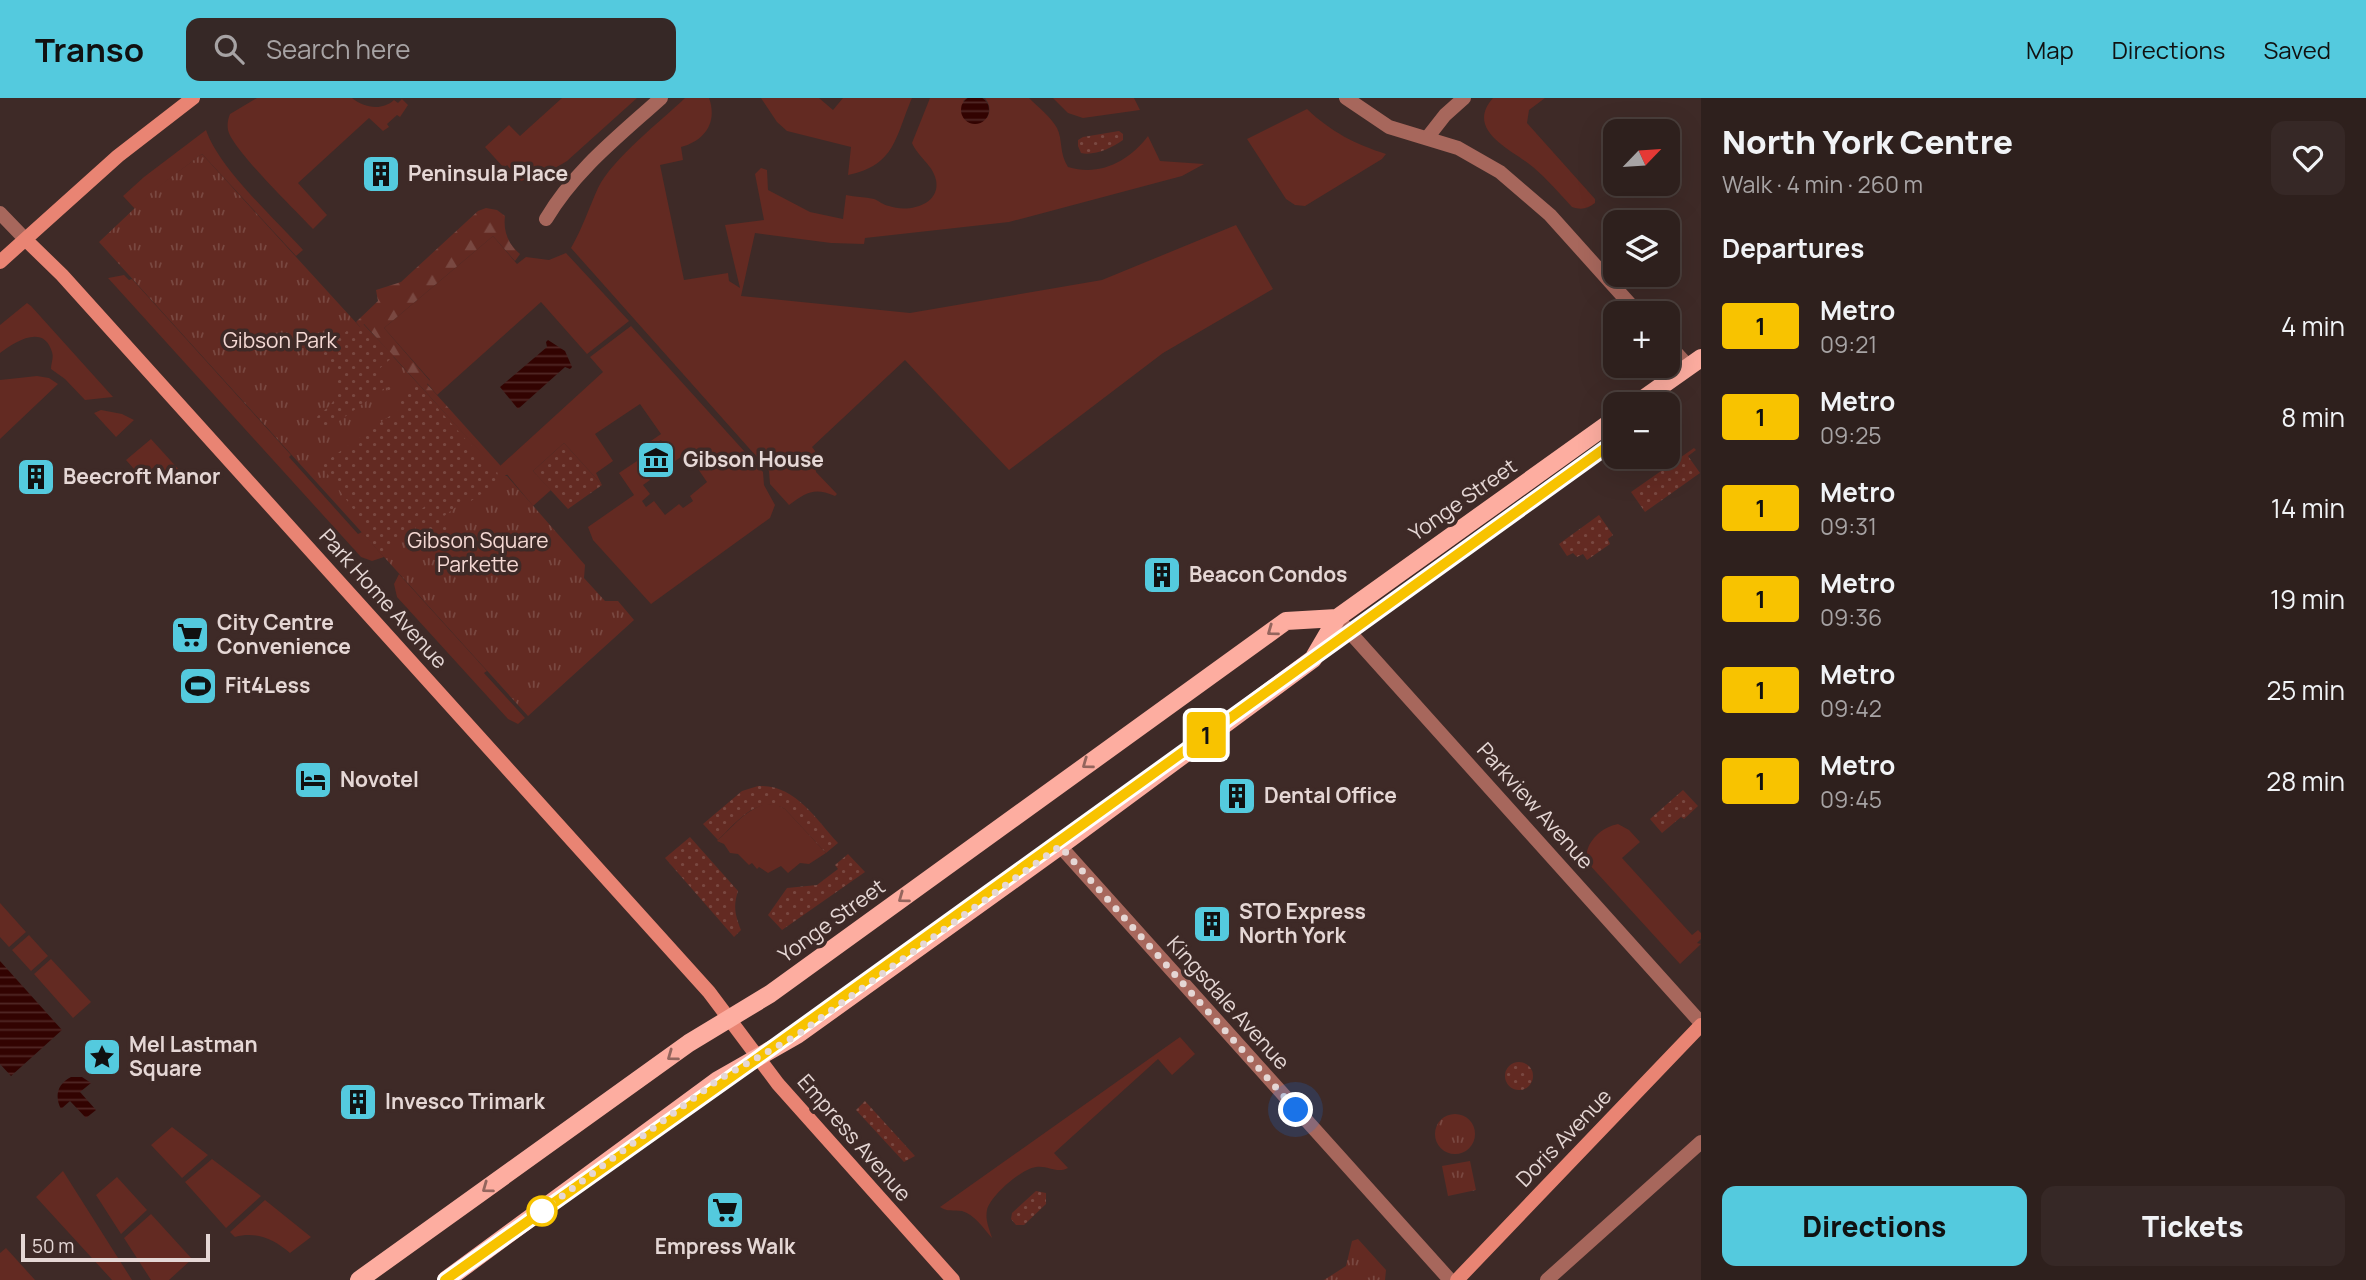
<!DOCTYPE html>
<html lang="en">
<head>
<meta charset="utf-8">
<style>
	body { margin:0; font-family:Manrope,sans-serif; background:#362826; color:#f1f3f6; height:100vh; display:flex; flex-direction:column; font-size:26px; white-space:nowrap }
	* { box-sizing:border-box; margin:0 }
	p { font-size:23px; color:#a7a3a4 }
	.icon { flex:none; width:38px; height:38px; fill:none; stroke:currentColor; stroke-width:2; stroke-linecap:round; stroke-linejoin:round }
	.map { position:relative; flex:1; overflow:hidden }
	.details { display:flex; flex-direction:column; background:#2e201d; width:665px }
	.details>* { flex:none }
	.badge { padding:0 14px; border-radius:5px; font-size:24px; line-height:46px }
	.needle { width:46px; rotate:65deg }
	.buttons { position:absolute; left:1603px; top:21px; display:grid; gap:14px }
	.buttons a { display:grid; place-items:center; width:77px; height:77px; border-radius:14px; background:#2e201d; box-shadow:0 7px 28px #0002,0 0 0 2px #493e3b; font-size:35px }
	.scale { position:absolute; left:21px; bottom:18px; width:189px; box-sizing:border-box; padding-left:7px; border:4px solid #e5d7d5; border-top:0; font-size:19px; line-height:24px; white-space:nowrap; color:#e5d7d5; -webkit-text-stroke:5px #3e2a27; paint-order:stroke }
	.you { position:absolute; width:35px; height:35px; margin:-18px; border:5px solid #fff; border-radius:50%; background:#1a73e8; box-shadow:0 0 0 10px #1a73e833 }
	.map>.badge { position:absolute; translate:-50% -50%; box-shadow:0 0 0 4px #fff }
	h2 { padding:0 21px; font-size:26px; line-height:63px }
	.round { display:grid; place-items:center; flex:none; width:74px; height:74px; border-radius:14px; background:#362826 }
	.head { display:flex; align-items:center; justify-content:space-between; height:119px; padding:0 21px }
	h1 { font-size:33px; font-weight:800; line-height:52px }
	.primary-button { display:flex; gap:14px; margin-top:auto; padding:14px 21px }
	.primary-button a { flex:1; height:80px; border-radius:14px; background:#54cade; color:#111; font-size:28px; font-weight:800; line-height:80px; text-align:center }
	.primary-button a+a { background:#362826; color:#f1f3f6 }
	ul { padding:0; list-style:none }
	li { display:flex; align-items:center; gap:21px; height:91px; padding:0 21px }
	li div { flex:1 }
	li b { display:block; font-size:26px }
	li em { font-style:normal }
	li .badge { min-width:77px; font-weight:700; text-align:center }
	header { display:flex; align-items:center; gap:42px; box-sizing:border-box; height:98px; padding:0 35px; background:#54cade; color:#111 }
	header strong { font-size:33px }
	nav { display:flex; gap:38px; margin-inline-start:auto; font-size:24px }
	.search { width:490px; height:63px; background:#362826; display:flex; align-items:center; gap:18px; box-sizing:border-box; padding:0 24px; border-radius:14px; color:#a7a3a4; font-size:26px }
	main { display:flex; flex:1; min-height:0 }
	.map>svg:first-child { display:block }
</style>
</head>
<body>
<header>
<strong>Transo</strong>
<div class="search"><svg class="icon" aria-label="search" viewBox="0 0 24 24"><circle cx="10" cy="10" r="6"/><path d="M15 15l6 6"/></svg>Search here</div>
<nav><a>Map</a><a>Directions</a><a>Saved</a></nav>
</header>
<main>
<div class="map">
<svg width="1701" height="1182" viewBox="0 0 1701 1182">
	<defs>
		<pattern id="forest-firs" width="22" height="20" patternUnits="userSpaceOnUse" patternTransform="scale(1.75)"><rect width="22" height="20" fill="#632a22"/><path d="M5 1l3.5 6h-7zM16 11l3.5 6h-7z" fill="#794841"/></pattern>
		<pattern id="park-tufts" width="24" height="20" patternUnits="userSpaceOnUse" patternTransform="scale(1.75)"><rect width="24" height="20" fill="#632a22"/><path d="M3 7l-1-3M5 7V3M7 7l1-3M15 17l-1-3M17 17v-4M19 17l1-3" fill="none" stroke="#794841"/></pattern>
		<pattern id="garden-dots" width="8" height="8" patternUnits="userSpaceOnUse" patternTransform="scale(1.75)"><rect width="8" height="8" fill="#632a22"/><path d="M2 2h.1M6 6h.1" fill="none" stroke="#794841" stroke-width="1.8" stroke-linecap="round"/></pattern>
		<pattern id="water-rules" width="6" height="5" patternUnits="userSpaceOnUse" patternTransform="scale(1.75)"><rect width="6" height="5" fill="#320301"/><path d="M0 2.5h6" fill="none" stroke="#502725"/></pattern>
	</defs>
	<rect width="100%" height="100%" fill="#3e2a27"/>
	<path fill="#632a22" d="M 257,0 L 352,0 C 364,10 382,13 394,2 L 398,5 L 402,1 L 408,7 L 400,19 L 397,17 L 387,26 L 389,29 L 383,33 L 369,20 L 298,85 L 327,117 L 313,131 C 296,113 232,51 228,32 C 227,26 228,21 230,16 Z
		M 562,0 L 637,0 L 567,63 L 547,75 L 521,83 L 507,67 L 504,70 L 485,49 L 509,27 L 520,38 Z
		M 685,0 L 709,0 C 718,25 704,43 681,49 L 683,62 L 660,67 L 684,182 L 728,175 L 729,183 L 740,190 L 725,127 L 764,122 L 755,76 L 761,70 L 767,72 L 768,92 L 810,114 L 843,121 L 846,97 C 855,99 865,99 874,101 C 879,103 883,107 889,108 C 908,115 941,107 936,82 C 933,67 918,59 912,45 L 930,0 L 967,0 L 963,3 L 987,20 C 991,12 990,7 985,0 L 1029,0 C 1038,9 1051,19 1057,30 C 1063,42 1059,55 1068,69 C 1100,79 1129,63 1148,38 L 1160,63 L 1204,66 L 1182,78 L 1009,124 L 865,140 L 864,146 L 831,145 L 755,135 L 741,198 L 910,215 L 1102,182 L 1236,127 L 1273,191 L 1163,255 L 1009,372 L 905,262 L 812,349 L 815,353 L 816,374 L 837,396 L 835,398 C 814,389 807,394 789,407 L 770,386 L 769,373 L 765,368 L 571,150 C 582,131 589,110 598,90 C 613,60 660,24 685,0 Z
		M 761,0 L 819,0 L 833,12 L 843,0 L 912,0 C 895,39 896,67 848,77 L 851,49 L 787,33 L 777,24 Z
		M 1053,0 L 1134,0 L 1140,12 L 1083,20 L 1068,15 Z
		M 1493,0 L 1545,0 L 1529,12 L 1527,25 L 1595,101 L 1595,105 C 1587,111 1581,112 1572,109 C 1559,95 1547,81 1533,69 C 1513,52 1464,33 1493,0 Z
		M 1307,11 C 1331,34 1355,46 1386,56 L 1382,61 L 1305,108 L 1295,107 L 1286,101 L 1247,41 Z
		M 206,32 C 219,70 274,120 303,152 L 296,158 L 202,56 L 156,91 L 135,111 L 123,98 L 144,79 Z
		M 493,138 L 517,166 L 526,159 L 549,162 L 566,155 L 629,223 L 587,256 L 541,204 L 437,297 L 427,285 L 430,282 L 384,230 Z
		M 124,177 L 129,182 L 132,181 L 291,357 L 289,359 L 358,436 L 362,434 L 384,459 L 372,463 L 361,459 L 108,180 Z
		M 27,205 L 31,208 L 113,299 L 85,302 L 65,281 L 51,271 C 51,265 54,260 52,254 C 44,225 14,244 0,255 L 0,227 Z
		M 631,228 L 763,374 L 764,387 L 775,407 L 770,420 L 651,506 L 593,442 L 588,429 L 634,397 L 619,375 L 637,363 L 650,382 L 643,387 L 650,396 L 642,403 L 646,409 L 654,403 L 665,417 L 679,406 L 683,410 L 693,403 L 690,398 L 707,384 L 687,355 L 675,363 L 661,342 L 648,351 L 645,347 L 661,336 L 640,306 L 595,336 L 613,363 L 596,375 L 602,387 L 564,345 L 533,373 L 551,392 L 533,408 L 500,368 L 603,274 L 590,259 Z
		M 37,278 L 49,280 L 58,286 L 0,341 L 0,282 Z
		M 101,312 L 122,316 L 134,322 L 116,339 L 94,315 Z
		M 151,341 L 181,374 L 172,383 L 157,366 L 142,380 L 126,362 Z
		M 399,476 L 487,573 L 484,575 L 525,620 L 518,626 L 508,621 L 397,499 L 394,486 Z
		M 766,706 L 777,707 L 785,711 L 826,755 L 809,766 L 800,765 L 788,775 L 781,768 L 768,775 L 759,769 L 757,771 L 752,765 L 749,767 L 738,756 L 730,755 L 724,746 L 717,743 C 733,729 745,712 766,706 Z
		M 1618,726 L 1629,732 L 1640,744 L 1622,760 L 1692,837 L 1698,832 L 1701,835 L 1701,841 L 1697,845 L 1701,846 L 1680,866 L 1587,764 C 1583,746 1601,729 1618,726 Z
		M 0,805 L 26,834 L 9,849 L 0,839 Z
		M 29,837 L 48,858 L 31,873 L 12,852 Z
		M 51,861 L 91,904 L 73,920 L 34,876 Z
		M 1180,939 L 1195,956 L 1172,977 L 1158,961 L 1054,1055 L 1068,1070 C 1056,1076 1048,1067 1036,1069 C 1021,1071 990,1098 987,1112 C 985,1122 989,1130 992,1140 C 984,1131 974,1116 962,1113 C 953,1112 947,1114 940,1109 Z
		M 172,1029 L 208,1057 L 182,1080 L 151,1047 Z
		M 212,1061 L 261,1098 L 226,1130 L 185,1084 Z
		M 63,1073 L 132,1182 L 112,1182 L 36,1099 Z
		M 117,1079 L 147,1112 L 121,1136 L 96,1097 Z
		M 265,1102 L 311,1139 L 290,1155 C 274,1141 256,1133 235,1139 L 230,1134 Z
		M 151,1116 L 192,1161 L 169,1182 L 151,1182 L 124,1140 Z
		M 6,1150 L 35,1182 L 0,1182 L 0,1155 Z"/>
	<path fill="url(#forest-firs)" d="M 486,110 L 497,112 L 505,118 C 503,133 508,146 520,156 L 515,163 L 493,138 L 384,230 L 430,283 L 427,286 L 508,376 L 503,379 L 364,226 L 360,229 L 356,224 L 378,203 L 376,192 L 401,184 L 478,113 Z"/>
	<path fill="url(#park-tufts)" d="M 202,56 L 360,229 L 363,226 L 503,378 L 507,378 L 585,467 L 584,480 L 605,503 L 618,503 L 634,522 L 528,618 L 99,144 L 155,91 Z
		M1435 1036a20 20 0 1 1 40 0a20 20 0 1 1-40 0Z
		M 1470,1063 L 1476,1092 L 1448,1098 L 1442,1068 Z
		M 1358,1141 L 1386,1172 L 1385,1182 L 1324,1182 L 1346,1168 L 1352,1143 Z"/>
	<path fill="url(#garden-dots)" d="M 1119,33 L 1123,36 L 1123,42 C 1112,50 1094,58 1081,55 L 1078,48 L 1078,42 L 1083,39 Z
		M 363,226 L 394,258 L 379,271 L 395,289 L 390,295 L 386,289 L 328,331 L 315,321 C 320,315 327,311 332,305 C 345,288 334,270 322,256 L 351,229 L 355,233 Z
		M 415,285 L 502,382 L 468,405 L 465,402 L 444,418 L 428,404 L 408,418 L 416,430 L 384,459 L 362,434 L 367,430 L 321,367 L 401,310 L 395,302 Z
		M 564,345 L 602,387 L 568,411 L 533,373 Z
		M 1694,350 L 1696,352 L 1688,358 L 1700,375 L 1645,414 L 1631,394 Z
		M 428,406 L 457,432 L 433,449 L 411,419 Z
		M 1599,417 L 1613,437 L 1608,441 L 1610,446 L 1587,462 L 1583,456 L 1577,459 L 1573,455 L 1567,458 L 1559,446 Z
		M 758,688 C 795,686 815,720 838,745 L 826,755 L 785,711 C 757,696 736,725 718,742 L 703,726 L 742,693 Z
		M 1683,692 L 1698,708 L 1684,721 L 1681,719 L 1662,735 L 1650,721 Z
		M 690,739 L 738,793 C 733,808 735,817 741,832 L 734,839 L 665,760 Z
		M 848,756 L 865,774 L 782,832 L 768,817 L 787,790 L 817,787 L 838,771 L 835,767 Z
		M1505 978a14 14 0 1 1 28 0a14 14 0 1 1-28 0Z
		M 865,1003 L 915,1058 L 904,1064 L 856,1012 Z
		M 1036,1093 L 1046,1095 L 1046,1106 L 1024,1127 L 1016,1127 L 1011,1121 L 1012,1115 Z"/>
	<path fill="url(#water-rules)" d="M961 12a14 14 0 1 1 28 0a14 14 0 1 1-28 0Z
		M 548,242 L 565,253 L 572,269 L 570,271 L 565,269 L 518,311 L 500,289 L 547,249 L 546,244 Z
		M 0,863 L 62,932 L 11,978 L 0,966 Z
		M 71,979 L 82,979 L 91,985 L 80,994 L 96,1012 L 86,1020 L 70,1003 L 61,1011 C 54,997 58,986 71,979 Z"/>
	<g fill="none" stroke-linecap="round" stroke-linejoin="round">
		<path stroke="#a7675c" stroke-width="14" d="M 1346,0 L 1389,29 L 1458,50 L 1500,74 L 1550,117 L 1638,215
			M 1427,40 L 1445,17 L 1464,0
			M 0,115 L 26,142
			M 546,121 C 575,72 619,38 661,0
			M 1668,246 L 1689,269
			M 1337,520 L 1701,925
			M 1060,748 L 1450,1182
			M 1547,1182 L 1701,1044"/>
		<path stroke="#e98473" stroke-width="14" d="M 26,142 L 62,177 L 709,894 L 778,986 L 953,1182
			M 0,164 L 118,58 L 193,0
			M 1457,1182 L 1701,927"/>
		<path stroke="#fdada0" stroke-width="18" d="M 1636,306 L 1701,260
			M 359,1182 L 689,945 L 770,896 L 1286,523 L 1337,520
			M 446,1182 L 718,982 L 797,937 L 1060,748 L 1313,561 L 1337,520 L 1615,321"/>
	</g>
	<defs><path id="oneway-chevron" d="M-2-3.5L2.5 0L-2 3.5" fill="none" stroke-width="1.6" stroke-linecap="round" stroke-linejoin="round" transform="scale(1.75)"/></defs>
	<g stroke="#94655d">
		<use href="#oneway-chevron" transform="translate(1272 533) rotate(144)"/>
		<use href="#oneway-chevron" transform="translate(1087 666) rotate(144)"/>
		<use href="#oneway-chevron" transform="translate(903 800) rotate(144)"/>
		<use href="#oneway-chevron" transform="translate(672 958) rotate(144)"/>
		<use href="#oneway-chevron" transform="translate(487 1090) rotate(144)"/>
	</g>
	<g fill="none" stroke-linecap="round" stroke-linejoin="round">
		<defs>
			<path id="line" d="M 445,1182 L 758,960 L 1615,343"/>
		</defs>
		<use href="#line" stroke="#fff" stroke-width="16"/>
		<use href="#line" stroke="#f8c300" stroke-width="10"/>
		<path stroke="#e5d7d5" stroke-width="7" stroke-dasharray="0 12.6" d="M 542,1113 L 718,982 L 797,937 L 1060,748 L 1296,1012"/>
	</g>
	<defs>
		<symbol id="building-square" viewBox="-11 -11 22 22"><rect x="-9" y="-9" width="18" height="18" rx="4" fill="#54cade" stroke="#3e2a27"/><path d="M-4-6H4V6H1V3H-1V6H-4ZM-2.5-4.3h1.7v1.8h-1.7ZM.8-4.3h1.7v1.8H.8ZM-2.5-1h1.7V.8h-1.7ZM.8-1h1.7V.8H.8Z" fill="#111"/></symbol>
		<symbol id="museum-square" viewBox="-11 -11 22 22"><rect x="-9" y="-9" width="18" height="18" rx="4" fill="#54cade" stroke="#3e2a27"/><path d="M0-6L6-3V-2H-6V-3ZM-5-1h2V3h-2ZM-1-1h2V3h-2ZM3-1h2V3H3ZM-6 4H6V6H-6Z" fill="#111"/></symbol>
		<symbol id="supermarket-square" viewBox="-11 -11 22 22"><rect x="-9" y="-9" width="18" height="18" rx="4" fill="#54cade" stroke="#3e2a27"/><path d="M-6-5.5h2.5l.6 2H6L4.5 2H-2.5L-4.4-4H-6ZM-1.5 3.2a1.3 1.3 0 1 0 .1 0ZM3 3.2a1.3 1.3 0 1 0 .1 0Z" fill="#111"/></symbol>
		<symbol id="stadium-square" viewBox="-11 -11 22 22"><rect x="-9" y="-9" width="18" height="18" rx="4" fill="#54cade" stroke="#3e2a27"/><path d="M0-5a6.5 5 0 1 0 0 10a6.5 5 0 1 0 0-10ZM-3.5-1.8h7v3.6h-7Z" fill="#111"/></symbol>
		<symbol id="hotel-square" viewBox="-11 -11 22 22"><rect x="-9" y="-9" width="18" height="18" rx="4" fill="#54cade" stroke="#3e2a27"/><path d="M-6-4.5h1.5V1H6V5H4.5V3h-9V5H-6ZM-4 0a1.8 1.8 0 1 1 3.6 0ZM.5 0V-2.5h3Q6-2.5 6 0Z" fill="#111"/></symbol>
		<symbol id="sight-square" viewBox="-11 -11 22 22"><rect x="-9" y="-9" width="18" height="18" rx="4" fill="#54cade" stroke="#3e2a27"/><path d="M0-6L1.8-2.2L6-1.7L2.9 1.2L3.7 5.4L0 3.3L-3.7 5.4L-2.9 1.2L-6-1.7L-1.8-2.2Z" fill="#111"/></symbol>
	</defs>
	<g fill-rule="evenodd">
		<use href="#building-square" x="359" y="54" width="44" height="44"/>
		<use href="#museum-square" x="634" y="340" width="44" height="44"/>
		<use href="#building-square" x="14" y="357" width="44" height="44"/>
		<use href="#building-square" x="1140" y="455" width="44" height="44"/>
		<use href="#supermarket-square" x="168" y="515" width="44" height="44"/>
		<use href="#stadium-square" x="176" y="566" width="44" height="44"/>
		<use href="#hotel-square" x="291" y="660" width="44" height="44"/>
		<use href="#building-square" x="1215" y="676" width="44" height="44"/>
		<use href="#building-square" x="1190" y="804" width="44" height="44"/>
		<use href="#sight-square" x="80" y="937" width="44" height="44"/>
		<use href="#building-square" x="336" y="982" width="44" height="44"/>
		<use href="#supermarket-square" x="703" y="1090" width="44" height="44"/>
	</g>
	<circle fill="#fff" stroke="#f8c300" stroke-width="3.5" cx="542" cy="1113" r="14"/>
	<g text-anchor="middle" stroke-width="7" stroke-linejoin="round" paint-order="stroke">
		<g font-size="21" font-weight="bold" fill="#e5d7d5" stroke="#3e2a27" text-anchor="start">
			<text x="408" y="83">Peninsula Place</text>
			<text x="683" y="369">Gibson House</text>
			<text x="63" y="386">Beecroft Manor</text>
			<text x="1189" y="484">Beacon Condos</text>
			<text x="217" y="532">City Centre<tspan x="217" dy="24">Convenience</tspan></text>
			<text x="225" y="595">Fit4Less</text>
			<text x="340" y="689">Novotel</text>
			<text x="1264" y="705">Dental Office</text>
			<text x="1239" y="821">STO Express<tspan x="1239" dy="24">North York</tspan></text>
			<text x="129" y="954">Mel Lastman<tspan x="129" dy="24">Square</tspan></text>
			<text x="385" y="1011">Invesco Trimark</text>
			<text x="725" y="1156" text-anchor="middle">Empress Walk</text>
		</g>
		<g font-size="21" fill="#f5d9d4" stroke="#3e2a27">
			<text x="280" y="250">Gibson Park</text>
			<text x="478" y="450">Gibson Square<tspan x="478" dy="24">Parkette</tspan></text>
		</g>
		<g font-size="21" fill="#e5d7d5" stroke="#3e2a27">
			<text transform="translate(1463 402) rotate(-35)" y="7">Yonge Street</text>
			<text transform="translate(383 501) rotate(48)" y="7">Park Home Avenue</text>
			<text transform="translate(1535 708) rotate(48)" y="7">Parkview Avenue</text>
			<text transform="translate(832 823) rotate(-36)" y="7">Yonge Street</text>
			<text transform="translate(1228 905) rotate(48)" y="7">Kingsdale Avenue</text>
			<text transform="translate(854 1040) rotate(49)" y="7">Empress Avenue</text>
			<text transform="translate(1564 1040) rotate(-46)" y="7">Doris Avenue</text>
		</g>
	</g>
</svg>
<div class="buttons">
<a><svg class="needle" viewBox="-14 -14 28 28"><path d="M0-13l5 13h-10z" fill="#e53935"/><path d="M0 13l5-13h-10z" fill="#a7a3a4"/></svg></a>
<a><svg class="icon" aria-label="layers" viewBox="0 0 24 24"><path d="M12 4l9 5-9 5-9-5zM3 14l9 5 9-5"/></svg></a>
<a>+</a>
<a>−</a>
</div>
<div class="scale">50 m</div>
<div class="you" style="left:1296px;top:1012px"></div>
<b class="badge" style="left:1206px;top:637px;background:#f8c300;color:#111">1</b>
</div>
<section class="details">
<div class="head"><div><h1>North York Centre</h1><p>Walk · 4 min · 260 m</p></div><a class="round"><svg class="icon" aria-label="heart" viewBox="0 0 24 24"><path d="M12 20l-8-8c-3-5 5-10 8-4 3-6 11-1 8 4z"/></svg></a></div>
<h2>Departures</h2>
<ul>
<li><span class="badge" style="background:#f8c300;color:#111">1</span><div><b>Metro</b><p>09:21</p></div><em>4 min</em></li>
<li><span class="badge" style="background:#f8c300;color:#111">1</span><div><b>Metro</b><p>09:25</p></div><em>8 min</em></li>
<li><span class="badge" style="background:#f8c300;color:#111">1</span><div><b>Metro</b><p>09:31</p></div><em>14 min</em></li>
<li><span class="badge" style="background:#f8c300;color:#111">1</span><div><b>Metro</b><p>09:36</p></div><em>19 min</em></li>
<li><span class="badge" style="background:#f8c300;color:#111">1</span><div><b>Metro</b><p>09:42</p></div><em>25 min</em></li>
<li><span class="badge" style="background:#f8c300;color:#111">1</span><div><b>Metro</b><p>09:45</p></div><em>28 min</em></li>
</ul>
<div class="primary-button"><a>Directions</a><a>Tickets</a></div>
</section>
</main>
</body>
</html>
